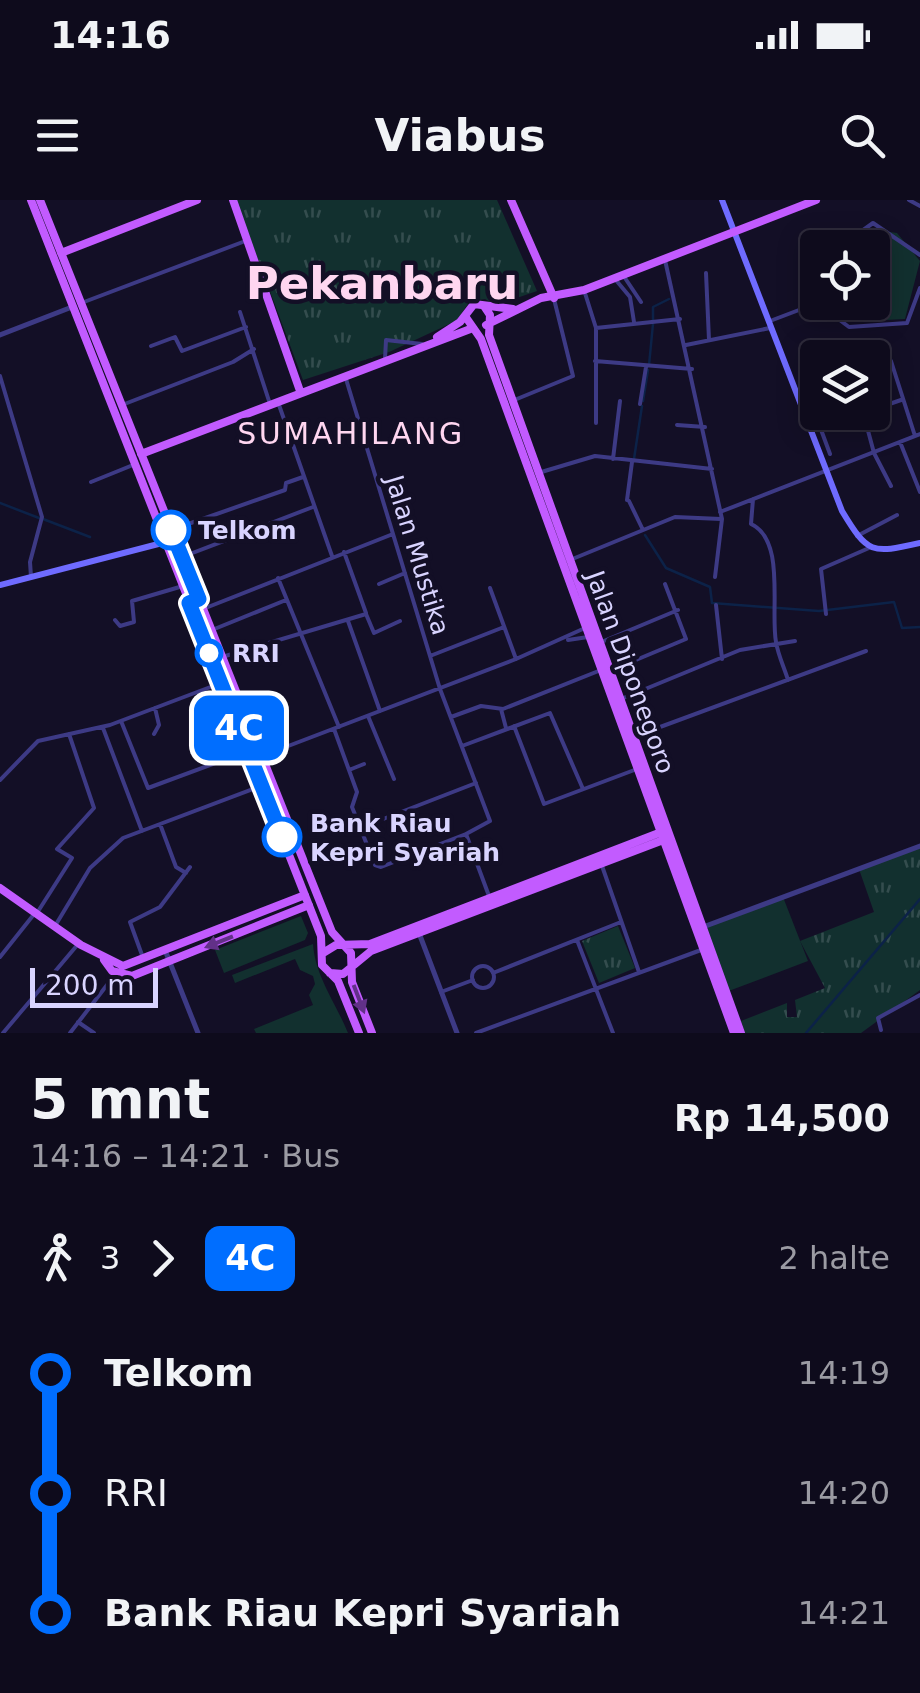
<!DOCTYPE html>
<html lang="id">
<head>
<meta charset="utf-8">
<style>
	body { margin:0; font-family:"DejaVu Sans",sans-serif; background:#171425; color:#f1f3f6; height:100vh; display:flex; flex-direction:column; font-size:38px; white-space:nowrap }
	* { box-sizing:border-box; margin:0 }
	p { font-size:32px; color:#9b9ba3 }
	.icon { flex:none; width:55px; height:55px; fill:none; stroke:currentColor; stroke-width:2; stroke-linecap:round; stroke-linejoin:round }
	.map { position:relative; height:833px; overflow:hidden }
	.details { display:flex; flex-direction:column; background:#0e0b1c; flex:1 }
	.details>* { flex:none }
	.badge { padding:0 20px; border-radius:15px; font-size:35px; line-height:65px }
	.controls { position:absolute; left:800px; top:30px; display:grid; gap:20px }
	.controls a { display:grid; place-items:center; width:90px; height:90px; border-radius:10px; background:#0e0b1c; box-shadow:0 5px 25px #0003,0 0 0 2px #2e2b3b; font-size:50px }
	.scale { position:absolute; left:30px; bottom:25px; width:128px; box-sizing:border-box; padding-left:10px; border:5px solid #d9d4ff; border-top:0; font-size:28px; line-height:35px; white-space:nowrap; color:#d9d4ff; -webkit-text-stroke:8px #130f26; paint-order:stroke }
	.map>.badge { position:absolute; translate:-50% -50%; box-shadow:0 0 0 5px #fff }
	.legs { display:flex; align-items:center; gap:15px; height:110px; padding:0 30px; font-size:32px }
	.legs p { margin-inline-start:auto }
	.summary { display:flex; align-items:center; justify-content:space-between; height:170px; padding:0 30px }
	h1 { font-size:55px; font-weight:600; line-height:75px }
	ul { padding:0 30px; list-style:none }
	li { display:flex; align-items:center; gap:35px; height:120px; font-size:38px }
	li i { display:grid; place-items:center; width:15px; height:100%; margin:0 12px; background:currentColor }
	li i::after { content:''; width:25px; height:25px; margin:-12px; border:8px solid; border-radius:50%; background:#0e0b1c }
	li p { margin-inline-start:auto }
	li:first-child i { background:linear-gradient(#0000 50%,currentColor 0) }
	li:last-child i { background:linear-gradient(currentColor 50%,#0000 0) }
	.status { display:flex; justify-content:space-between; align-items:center; height:70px; padding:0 50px; background:#0e0b1c; direction:ltr }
	.status svg { height:28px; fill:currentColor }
	header { display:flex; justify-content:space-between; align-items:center; height:130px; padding:0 30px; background:#0e0b1c; font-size:45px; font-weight:600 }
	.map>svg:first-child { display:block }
</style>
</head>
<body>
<div class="status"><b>14:16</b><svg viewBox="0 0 49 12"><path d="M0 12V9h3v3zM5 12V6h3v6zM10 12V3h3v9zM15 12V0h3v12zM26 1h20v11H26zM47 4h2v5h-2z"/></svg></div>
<header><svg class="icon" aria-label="menu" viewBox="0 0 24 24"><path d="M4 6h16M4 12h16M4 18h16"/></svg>Viabus<svg class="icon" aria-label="search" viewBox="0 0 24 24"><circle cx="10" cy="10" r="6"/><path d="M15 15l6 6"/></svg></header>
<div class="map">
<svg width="920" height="833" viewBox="0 0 920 833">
	<defs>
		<pattern id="park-tufts" width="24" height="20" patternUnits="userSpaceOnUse" patternTransform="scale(2.5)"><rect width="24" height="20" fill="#12302f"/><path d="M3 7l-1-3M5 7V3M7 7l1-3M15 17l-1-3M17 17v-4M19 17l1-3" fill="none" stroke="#344d4e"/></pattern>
	</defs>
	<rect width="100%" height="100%" fill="#130f26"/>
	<path fill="#12302f" d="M 870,29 L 897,33 L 920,61 L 905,119 L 845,122 L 837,103 L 872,102 L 872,48 L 847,47 Z
		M 783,697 L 808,761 L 726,792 L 703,727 Z
		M 301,716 L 308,733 L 305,740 L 224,773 L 215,750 Z
		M 313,744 C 315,776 336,803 348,833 L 256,833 L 254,829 L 313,805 L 309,795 L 315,784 L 313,776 L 300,770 L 295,759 L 235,783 L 232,775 Z"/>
	<path fill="url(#park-tufts)" d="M 236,0 L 497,0 L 537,91 L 496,105 L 485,99 L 470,101 L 456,121 L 389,152 L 303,180 Z
		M 920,645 L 920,790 L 861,833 L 745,833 L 741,821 L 787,803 L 787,817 L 797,817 L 795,800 L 825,788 L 800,741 L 874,712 L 859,669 Z
		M 618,726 L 635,768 L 599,783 L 582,741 Z"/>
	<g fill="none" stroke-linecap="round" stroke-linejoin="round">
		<path stroke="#0c2248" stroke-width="2.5" d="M 653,120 L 653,107 L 669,99
			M 649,165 L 653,124
			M 643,201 L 648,170
			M 634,259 L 642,206
			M 0,303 L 39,318
			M 43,319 L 90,337
			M 645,335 L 666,368 L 710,387 L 712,403 L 819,411 L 894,402 L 902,428 L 920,427
			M 806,833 L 920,699"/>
		<path stroke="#3d3a85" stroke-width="4" d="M 909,0 L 920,6
			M 838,48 L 873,23 L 920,55
			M 665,60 L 722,319 L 715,377
			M 706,73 L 709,140
			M 623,75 L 641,102
			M 615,79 L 630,97 L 634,122
			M 584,90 L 596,128 L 596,223
			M 84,102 L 248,40
			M 833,102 L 841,121 L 849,127 L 907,123 L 920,88
			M 240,112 L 270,204
			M 770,121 L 820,102
			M 596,128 L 680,119
			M 686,145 L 770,128
			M 151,146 L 175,137 L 182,151 L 246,127
			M 820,155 L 821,158
			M 385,159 L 386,140 L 422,144
			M 595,161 L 692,169
			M 872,164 L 891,161 L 915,236
			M 0,176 L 42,317 L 30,362 L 31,377
			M 346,179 L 440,489 L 490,621 L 466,634 L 489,696
			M 806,189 L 830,254
			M 796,193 L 818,185
			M 512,201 L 573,176 L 554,99
			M 640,204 L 646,167
			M 122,205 L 233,162 L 254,149
			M 279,205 L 332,356
			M 872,210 L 901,200
			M 863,212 L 874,253 L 891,286
			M 677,225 L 705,227
			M 900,242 L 920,292
			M 613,259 L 620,201
			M 538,273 L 595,256 L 712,269
			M 91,282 L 133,265
			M 753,299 L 751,324 C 786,340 770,410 776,442 C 778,455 784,467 788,480
			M 627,300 L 632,262
			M 629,301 L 643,330
			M 720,312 L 920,234
			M 171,330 L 285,290 L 286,283 L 303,277
			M 857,336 L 897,315
			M 344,352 L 366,413
			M 182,357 L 313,307
			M 570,360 L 675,317 L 721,319
			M 278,378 L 339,527
			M 379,384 L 405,373
			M 490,388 L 516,459
			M 716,405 L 722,459
			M 203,409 L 393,334
			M 826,414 L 821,369 L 869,348
			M 115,420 L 120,426 L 134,422 L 132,401 L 183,386
			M 348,421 L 380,511
			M 212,430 L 286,400
			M 568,440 L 588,437
			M 599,443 L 678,410
			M 430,456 L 504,427
			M 222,457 L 366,414 L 374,433 L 400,421
			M 612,470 L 686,439 L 665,384
			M 621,499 L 740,450 L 795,441
			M 501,509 L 506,528
			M 368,516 L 394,579
			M 451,517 L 481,506 L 503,509 L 601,470
			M 121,521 L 148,588 L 248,551
			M 514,526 L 544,604 L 637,569
			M 103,528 L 142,631
			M 334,529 L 357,592 L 352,607 L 375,665 L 381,667 L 466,634
			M 154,534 L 159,525 L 155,508
			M 633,537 L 866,451
			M 462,546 L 550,513 L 583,589
			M 262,556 L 516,459 L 585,428
			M 349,570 L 364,564
			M 0,580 L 38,541 L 110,525 L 221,483
			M 160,624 L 176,667 L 186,673
			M 360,628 L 476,583
			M 601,663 L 639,772
			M 37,713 L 72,658 L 57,649 L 94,608 L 69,534
			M 55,726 L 90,668 L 123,638 L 261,586
			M 577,740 L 613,833
			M 142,755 L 130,722 L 160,707 L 190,667
			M 0,757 L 35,713
			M472 777a11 11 0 1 1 22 0a11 11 0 1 1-22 0Z
			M 493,773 L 621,722
			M 441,792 L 473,780
			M 78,822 L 94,833
			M 881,830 L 878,818 L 920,795
			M 3,833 L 79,743
			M 70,833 L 107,785 L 120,776
			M 476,833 L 701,750"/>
		<path stroke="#3d3a85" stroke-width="5" d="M 0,135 L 72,107
			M 703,727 L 920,646
			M 419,733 L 457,833
			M 165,750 L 198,833"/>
		<path stroke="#6f6bff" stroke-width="6" d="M 722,0 L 842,311 C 868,354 871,354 920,343
			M 0,385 L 166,342"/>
		<path stroke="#c25bff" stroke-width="8" d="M 31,0 L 321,736 L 322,765 L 338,781 L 359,833
			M 40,0 L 332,732 L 351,753 L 352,782 L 372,833
			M 233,0 L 300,191
			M 511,0 L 554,98
			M 61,53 L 197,0
			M 484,106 L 490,115 L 489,135 L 741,833
			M 465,116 L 481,139 L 734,833
			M 486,125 L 541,98 L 584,90 L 816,0
			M 437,137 L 460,122 L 474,104 L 513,109
			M 141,254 L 473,128
			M 0,688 L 81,745 L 123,766 L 305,695
			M 323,753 L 336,745 L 370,744 L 664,631
			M 104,760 L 112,771 L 132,776 L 309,705
			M 330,773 L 343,774 L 371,751 L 666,639"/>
	</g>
	<defs><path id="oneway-solid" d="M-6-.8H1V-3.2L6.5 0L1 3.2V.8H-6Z" transform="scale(2.5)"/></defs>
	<g fill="#623188">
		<use href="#oneway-solid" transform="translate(219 742) rotate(158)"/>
		<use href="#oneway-solid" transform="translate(359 799) rotate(69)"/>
	</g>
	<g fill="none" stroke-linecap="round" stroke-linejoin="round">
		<defs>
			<path id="line-1" d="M 171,330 L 199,399 L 189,403 L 282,637"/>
		</defs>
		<use href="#line-1" stroke="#fff" stroke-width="22"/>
		<use href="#line-1" stroke="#006eff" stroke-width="15"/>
	</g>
	<g fill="#fff" stroke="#006eff" stroke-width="5">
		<circle cx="171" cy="330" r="18"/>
		<circle cx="209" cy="453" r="12"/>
		<circle cx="282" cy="637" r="18"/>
	</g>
	<g text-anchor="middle" stroke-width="9" stroke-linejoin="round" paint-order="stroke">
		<g font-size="25" font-weight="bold" fill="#d9d4ff" stroke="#130f26" text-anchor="start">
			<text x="198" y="339">Telkom</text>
			<text x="232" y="462">RRI</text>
			<text x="310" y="632">Bank Riau<tspan x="310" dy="29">Kepri Syariah</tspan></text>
		</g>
		<g font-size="25" fill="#d9d4ff" stroke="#130f26">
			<text transform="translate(418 355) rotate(73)" y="9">Jalan Mustika</text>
			<text transform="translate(631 472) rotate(70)" y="9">Jalan Diponegoro</text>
		</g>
		<g font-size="30" letter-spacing="2.5" fill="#ffd6f0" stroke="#130f26">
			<text x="351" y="244">SUMAHILANG</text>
		</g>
		<g font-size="45" font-weight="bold" fill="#ffd6f0" stroke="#130f26">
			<text x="382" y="99">Pekanbaru</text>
		</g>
	</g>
</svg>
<div class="controls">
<a><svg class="icon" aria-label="locate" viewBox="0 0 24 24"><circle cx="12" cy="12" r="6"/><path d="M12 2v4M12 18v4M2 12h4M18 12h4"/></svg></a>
<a><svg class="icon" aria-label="layers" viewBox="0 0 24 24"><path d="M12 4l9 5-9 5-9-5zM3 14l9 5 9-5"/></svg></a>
</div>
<div class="scale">200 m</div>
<b class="badge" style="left:239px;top:528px;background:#006eff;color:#fff">4C</b>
</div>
<section class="details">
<div class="summary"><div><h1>5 mnt</h1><p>14:16 – 14:21 · Bus</p></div><b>Rp 14,500</b></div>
<div class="legs"><svg class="icon" aria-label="walk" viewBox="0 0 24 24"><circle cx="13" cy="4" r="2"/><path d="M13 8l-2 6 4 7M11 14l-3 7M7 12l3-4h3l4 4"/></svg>3<svg class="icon" aria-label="forward" viewBox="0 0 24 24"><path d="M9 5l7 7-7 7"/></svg><b class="badge" style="background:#006eff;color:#fff">4C</b><p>2 halte</p></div>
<ul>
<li><i style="color:#006eff"></i><b>Telkom</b><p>14:19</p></li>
<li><i style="color:#006eff"></i><span>RRI</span><p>14:20</p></li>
<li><i style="color:#006eff"></i><b>Bank Riau Kepri Syariah</b><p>14:21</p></li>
</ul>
</section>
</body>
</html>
